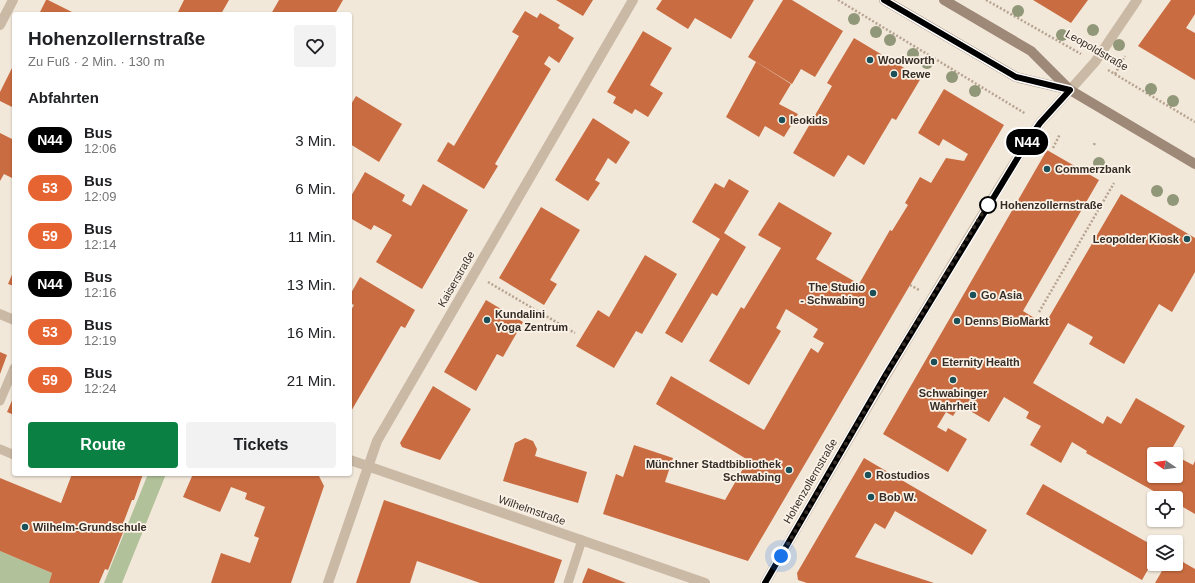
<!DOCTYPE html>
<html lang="de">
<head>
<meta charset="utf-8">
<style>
	body { margin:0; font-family:Arial,sans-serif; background:#f2f2f2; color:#202124; height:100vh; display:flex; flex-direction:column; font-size:15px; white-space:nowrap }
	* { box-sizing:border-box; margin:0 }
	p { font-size:13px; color:#757577 }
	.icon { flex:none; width:22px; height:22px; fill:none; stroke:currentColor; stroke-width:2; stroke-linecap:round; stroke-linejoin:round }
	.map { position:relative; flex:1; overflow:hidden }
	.drawer { position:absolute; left:12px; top:12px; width:340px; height:464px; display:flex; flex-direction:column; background:#fff; border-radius:4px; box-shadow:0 1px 3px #0004 }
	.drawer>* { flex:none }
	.badge { padding:0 8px; border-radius:13px; font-size:14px; line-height:26px }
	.needle { width:26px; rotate:283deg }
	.tools { position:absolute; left:1147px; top:447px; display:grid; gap:8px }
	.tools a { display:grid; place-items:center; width:36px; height:36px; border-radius:4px; background:#fff; box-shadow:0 1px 3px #0004; font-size:20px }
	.you { position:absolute; width:20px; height:20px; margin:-10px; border:3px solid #fff; border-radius:50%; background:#1a73e8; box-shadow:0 0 0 6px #1a73e833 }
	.map>.badge { position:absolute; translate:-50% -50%; box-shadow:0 0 0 2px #fff }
	h2 { padding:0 16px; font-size:15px; line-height:36px }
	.round { display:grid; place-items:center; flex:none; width:42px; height:42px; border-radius:4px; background:#f2f2f2 }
	.summary { display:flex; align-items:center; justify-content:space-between; height:68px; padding:0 16px }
	h1 { font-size:19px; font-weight:800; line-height:30px }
	.action { display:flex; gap:8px; margin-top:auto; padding:8px 16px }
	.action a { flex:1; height:46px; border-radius:4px; background:#0b8043; color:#fff; font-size:16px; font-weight:800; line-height:46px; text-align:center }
	.action a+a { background:#f2f2f2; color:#202124 }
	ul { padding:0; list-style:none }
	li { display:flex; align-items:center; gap:12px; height:48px; padding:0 16px }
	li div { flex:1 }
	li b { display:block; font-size:15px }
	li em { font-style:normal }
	li .badge { min-width:44px; font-weight:700; text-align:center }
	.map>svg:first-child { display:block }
</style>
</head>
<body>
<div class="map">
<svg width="1195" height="583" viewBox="0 0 1195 583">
	<rect width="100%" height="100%" fill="#f2e8da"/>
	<path fill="#b1c199" d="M 148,474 L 166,474 L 122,583 L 104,583 Z
		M 0,551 L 52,573 L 49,583 L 0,583 Z"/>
	<path fill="#c96c41" d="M 46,0 L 48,0 L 76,14 L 39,14 Z
		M 184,0 L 229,0 L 221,14 L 177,14 Z
		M 279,0 L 343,0 L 335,14 L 271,14 Z
		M 556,0 L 593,0 L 583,16 Z
		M 662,0 L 754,0 L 731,39 L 695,18 L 688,29 L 656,9 Z
		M 783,0 L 792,0 L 843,31 L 815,77 L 801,69 L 792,84 L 748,57 Z
		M 1033,0 L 1088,0 L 1071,23 Z
		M 1171,0 L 1195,0 L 1195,14 L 1186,28 L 1195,33 L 1195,80 L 1138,46 Z
		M 525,11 L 537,18 L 540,13 L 560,25 L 558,28 L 574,38 L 559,63 L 549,56 L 544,64 L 551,69 L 495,164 L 498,166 L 484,189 L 437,161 L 448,142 L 454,146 L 519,36 L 512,32 Z
		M 643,31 L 672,48 L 650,85 L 663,93 L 648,117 L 635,109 L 632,114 L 613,103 L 616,97 L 607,92 Z
		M 854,38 L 921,78 L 896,120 L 892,118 L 864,165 L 848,155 L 834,177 L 793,153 L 832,86 L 827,83 Z
		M 756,62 L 791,84 L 779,104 L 798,114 L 784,137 L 765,126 L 759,137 L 726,117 Z
		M 14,64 L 14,108 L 0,101 L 0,92 Z
		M 944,89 L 1004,125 L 748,561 L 603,514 L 616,474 L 623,477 L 634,445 L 673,458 L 665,482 L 725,500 L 748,460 L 656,404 L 671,376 L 764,430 L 811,348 L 818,353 L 824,343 L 813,337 L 818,329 L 786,309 L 776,328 L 781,331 L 749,385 L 709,361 L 741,307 L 744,309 L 781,248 L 758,235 L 779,202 L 832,233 L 816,259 L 859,284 L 890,230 L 892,231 L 908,205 L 905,203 L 920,177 L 931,183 L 946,158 L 964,161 L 968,154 L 943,139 L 939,146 L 918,133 Z
		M 356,96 L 402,124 L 379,162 L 350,144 L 350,106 Z
		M 593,118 L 630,142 L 616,164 L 608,158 L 595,180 L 600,183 L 588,201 L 555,180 Z
		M 0,133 L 14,140 L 14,179 L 4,174 L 0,181 Z
		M 1047,150 L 1099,180 L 1023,311 L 1036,319 L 1045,324 L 1121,194 L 1195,238 L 1195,272 L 1172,312 L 1159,304 L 1124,364 L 1089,344 L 1093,337 L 1068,323 L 1033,383 L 1103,424 L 1107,416 L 1121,424 L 1136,398 L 1185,426 L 1170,452 L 1173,454 L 1154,454 L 1154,476 L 1176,476 L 1176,456 L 1193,465 L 1195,461 L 1195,514 L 1176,503 L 1176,498 L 1166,498 L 1086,453 L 1087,451 L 1072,442 L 1061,463 L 1030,445 L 1041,426 L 1026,418 L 1029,412 L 1004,397 L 989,422 L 960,405 L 953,416 L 946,412 L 937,427 L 946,432 L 948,428 L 967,439 L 948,472 L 883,434 Z
		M 365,172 L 405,195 L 402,201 L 411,206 L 423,184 L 468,210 L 422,289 L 376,262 L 392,235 L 374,225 L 371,230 L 350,218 L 350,198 Z
		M 729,179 L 749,191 L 724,233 L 746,247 L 717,296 L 712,293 L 682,343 L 665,333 L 720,239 L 692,222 L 715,183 L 724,188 Z
		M 541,207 L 580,230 L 550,280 L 557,284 L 544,305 L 499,278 Z
		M 645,255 L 677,274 L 642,334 L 636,331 L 614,368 L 576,346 L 598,310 L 609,317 Z
		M 14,270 L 14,286 L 8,284 Z
		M 360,277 L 415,310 L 405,328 L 401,326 L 350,413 L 350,312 L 354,305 L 350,303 L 350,295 Z
		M 486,300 L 523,322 L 503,357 L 497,354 L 476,391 L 444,372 Z
		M 0,352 L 7,355 L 0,374 Z
		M 433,386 L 471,409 L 440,460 L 402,447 L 400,443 Z
		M 14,396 L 14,415 L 7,412 Z
		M 525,438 L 533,441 L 537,449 L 535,456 L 587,472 L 578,503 L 503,481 L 515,443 Z
		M 864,458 L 987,530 L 972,555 L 895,511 L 885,529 L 875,523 L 855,557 L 934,583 L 807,583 L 798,580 L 797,573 Z
		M 72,474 L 143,474 L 134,500 L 132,500 L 121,529 L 124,530 L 108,570 L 105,569 L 99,583 L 49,583 L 52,573 L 0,551 L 0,478 L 61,503 Z
		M 193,474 L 318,474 L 324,486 L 291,583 L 211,583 L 221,553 L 250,563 L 259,538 L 254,536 L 265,507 L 245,499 L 247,493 L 231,487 L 220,512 L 183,497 Z
		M 1043,484 L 1154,546 L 1154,559 L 1142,580 L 1026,514 Z
		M 384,500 L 562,560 L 554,583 L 480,583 L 417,561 L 410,583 L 356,583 Z
		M 1176,558 L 1195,569 L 1195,583 L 1155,583 L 1166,564 L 1176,564 Z
		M 588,568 L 626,583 L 582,583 Z"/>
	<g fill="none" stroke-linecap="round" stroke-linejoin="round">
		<path stroke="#b6a390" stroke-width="2.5" stroke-dasharray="2 2" stroke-linecap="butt" d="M 838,0 L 1026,114
			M 986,0 L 1081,54
			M 1108,70 L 1195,122
			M 1115,74 L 1125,56
			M 1094,145 L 1095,142
			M 1053,148 L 1060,134
			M 488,282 L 575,333
			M 910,285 L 919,290
			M 1039,312 L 1114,183"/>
		<path stroke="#cab9a5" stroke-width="9" d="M 0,401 L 14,368
			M 0,449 L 14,455
			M 568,583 L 582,540"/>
		<path stroke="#cab9a5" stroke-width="10" d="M 0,25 L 13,0
			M 1070,90 L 1095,62 L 1137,0
			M 0,314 L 14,320
			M 350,460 L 705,583
			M 328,583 L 377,441 L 633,0"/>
		<path stroke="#cab9a5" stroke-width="10" d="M 765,583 C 852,433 939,283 1031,136 L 1040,123 L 1070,90"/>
		<path stroke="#9e8877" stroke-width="10" d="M 884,0 L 1016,77 L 1070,90
			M 944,0 L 1031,51 L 1070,90 L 1195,164"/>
	</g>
	<g fill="#919779">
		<circle cx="1018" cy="11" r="6"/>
		<circle cx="854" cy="19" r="6"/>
		<circle cx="1093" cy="30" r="6"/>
		<circle cx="876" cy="32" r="6"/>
		<circle cx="1062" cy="35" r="6"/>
		<circle cx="890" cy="40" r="6"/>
		<circle cx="1119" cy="45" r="6"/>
		<circle cx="913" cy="54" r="6"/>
		<circle cx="927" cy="63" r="6"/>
		<circle cx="952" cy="77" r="6"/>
		<circle cx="1151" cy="89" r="6"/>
		<circle cx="975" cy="91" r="6"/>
		<circle cx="1173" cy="101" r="6"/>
		<circle cx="1099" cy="163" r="6"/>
		<circle cx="1157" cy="191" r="6"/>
		<circle cx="1173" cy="200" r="6"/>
	</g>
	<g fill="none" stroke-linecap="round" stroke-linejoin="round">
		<defs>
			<path id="line" d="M 765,583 L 885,376 L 1031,136 L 1040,123 L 1070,90 L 1016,77 L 884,0"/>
		</defs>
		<use href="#line" stroke="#fff" stroke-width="9"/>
		<use href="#line" stroke="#000" stroke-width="6"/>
		<path stroke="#362d27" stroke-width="4" stroke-dasharray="0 7.2" d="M 781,556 L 885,376 L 991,199 L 988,205"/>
	</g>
	<g fill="#1b5058" stroke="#faf2e6" stroke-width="1.5">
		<circle cx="870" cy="60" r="4"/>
		<circle cx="894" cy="74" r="4"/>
		<circle cx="782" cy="120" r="4"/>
		<circle cx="1047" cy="169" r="4"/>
		<circle cx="1187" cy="239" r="4"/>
		<circle cx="873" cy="293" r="4"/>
		<circle cx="973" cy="295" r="4"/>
		<circle cx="487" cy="320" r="4"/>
		<circle cx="957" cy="321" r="4"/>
		<circle cx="934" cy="362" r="4"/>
		<circle cx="953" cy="380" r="4"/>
		<circle cx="789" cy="470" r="4"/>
		<circle cx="868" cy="475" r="4"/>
		<circle cx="871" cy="497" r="4"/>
		<circle cx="25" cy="527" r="4"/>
	</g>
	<circle fill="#fff" stroke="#000" stroke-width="2" cx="988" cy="205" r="8"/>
	<g text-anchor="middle" stroke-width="3.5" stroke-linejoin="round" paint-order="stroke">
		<g font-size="11" fill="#362d27" stroke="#faf2e6">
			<text transform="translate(1097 50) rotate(30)" y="4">Leopoldstraße</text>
			<text transform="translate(456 279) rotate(-60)" y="4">Kaiserstraße</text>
			<text transform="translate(810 481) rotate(-60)" y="4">Hohenzollernstraße</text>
			<text transform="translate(532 510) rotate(19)" y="4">Wilhelmstraße</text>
		</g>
		<g font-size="11" font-weight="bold" fill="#362d27" stroke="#faf2e6" text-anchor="start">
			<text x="878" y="64">Woolworth</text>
			<text x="902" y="78">Rewe</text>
			<text x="790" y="124">leokids</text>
			<text x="1055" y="173">Commerzbank</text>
			<text x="1179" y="243" text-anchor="end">Leopolder Kiosk</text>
			<text x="865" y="291" text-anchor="end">The Studio<tspan x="865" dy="13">- Schwabing</tspan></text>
			<text x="981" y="299">Go Asia</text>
			<text x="495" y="318">Kundalini<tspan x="495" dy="13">Yoga Zentrum</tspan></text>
			<text x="965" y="325">Denns BioMarkt</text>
			<text x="942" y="366">Eternity Health</text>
			<text x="953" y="397" text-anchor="middle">Schwabinger<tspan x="953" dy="13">Wahrheit</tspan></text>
			<text x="781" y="468" text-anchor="end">Münchner Stadtbibliothek<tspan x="781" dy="13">Schwabing</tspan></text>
			<text x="876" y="479">Rostudios</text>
			<text x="879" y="501">Bob W.</text>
			<text x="33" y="531">Wilhelm-Grundschule</text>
		</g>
		<g font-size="11" font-weight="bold" fill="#362d27" stroke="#faf2e6" text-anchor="start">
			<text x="1000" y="209">Hohenzollernstraße</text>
		</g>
	</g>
</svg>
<div class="tools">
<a><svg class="needle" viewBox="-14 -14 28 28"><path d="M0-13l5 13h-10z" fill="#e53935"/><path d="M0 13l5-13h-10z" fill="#757577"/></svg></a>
<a><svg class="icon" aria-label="locate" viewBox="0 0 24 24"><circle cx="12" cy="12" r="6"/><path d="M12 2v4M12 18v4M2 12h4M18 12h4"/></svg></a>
<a><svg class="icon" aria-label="layers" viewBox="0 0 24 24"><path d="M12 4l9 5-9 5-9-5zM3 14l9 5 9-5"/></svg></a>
</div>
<div class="you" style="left:781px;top:556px"></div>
<b class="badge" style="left:1027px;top:142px;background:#000;color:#fff">N44</b>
<section class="drawer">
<div class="summary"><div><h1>Hohenzollernstraße</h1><p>Zu Fuß · 2 Min. · 130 m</p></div><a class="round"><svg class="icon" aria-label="heart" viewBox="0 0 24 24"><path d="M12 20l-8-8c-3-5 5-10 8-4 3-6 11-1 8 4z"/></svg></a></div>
<h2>Abfahrten</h2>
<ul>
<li><span class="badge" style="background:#000;color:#fff">N44</span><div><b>Bus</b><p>12:06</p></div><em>3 Min.</em></li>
<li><span class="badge" style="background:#e66432;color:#fff">53</span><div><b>Bus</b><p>12:09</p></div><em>6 Min.</em></li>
<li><span class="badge" style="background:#e66432;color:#fff">59</span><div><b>Bus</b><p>12:14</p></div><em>11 Min.</em></li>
<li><span class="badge" style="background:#000;color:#fff">N44</span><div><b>Bus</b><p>12:16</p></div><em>13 Min.</em></li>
<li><span class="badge" style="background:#e66432;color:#fff">53</span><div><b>Bus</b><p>12:19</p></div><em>16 Min.</em></li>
<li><span class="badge" style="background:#e66432;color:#fff">59</span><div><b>Bus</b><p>12:24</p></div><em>21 Min.</em></li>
</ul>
<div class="action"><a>Route</a><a>Tickets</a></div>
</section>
</div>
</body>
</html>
